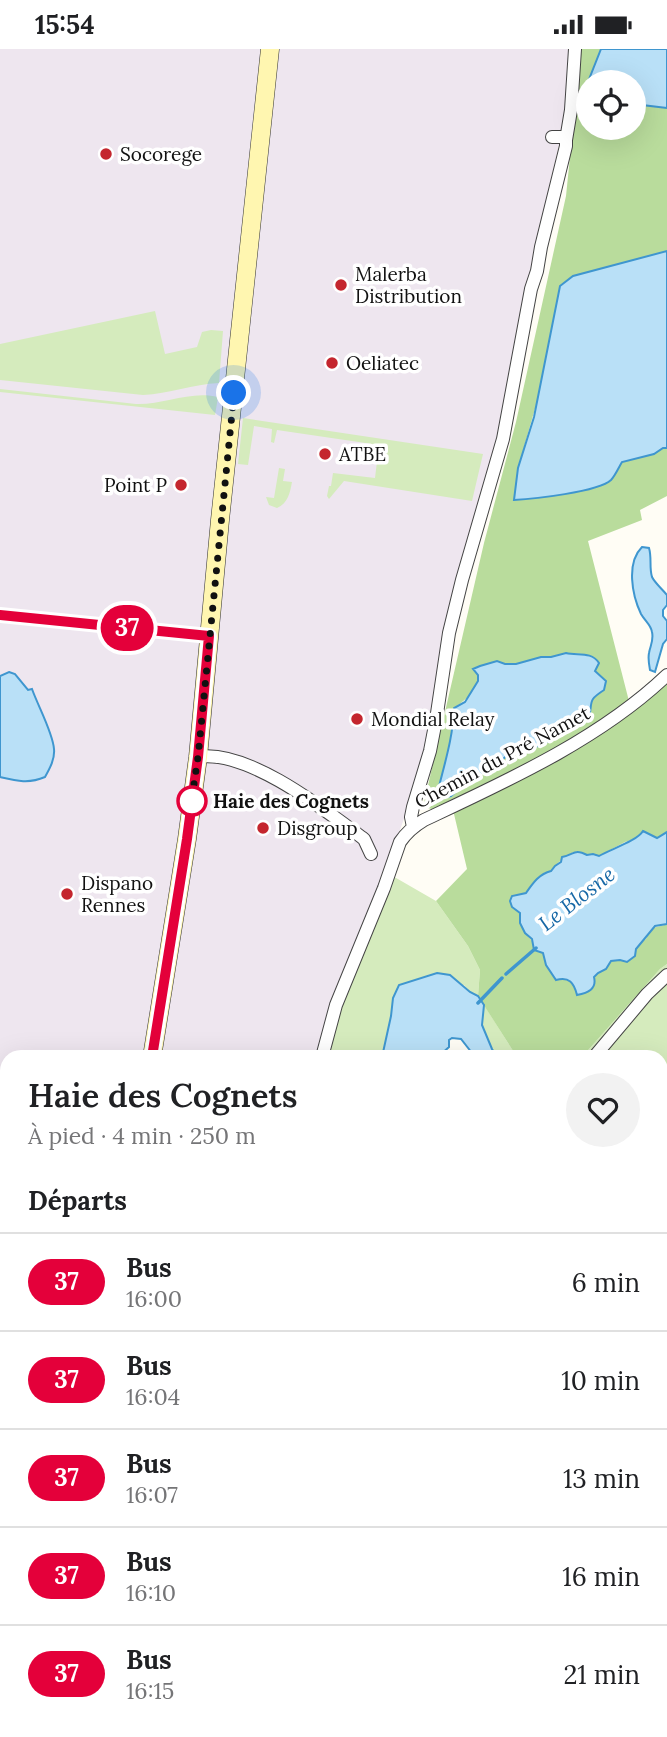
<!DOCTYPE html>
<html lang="fr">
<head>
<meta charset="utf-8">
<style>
	body { margin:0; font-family:Lora,serif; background:#f2f2f2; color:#202124; height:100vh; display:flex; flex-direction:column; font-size:26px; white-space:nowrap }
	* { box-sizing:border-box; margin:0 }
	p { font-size:23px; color:#757577 }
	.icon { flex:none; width:38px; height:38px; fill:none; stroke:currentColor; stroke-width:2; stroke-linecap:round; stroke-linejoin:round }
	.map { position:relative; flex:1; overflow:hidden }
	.sheet { position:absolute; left:0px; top:1001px; width:668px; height:688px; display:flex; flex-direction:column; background:#fff; border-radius:21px 21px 0 0; box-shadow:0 7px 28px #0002 }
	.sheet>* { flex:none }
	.badge { padding:0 14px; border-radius:23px; font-size:24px; line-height:46px }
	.fabs { position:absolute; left:576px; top:21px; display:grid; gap:14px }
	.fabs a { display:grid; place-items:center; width:70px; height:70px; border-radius:50%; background:#fff; box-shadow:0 7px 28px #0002; font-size:35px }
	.you { position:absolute; width:35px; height:35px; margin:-18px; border:5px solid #fff; border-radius:50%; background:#1a73e8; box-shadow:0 0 0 10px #1a73e833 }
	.map>.badge { position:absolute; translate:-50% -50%; box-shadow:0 0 0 4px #fff }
	h2 { padding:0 28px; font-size:26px; line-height:63px }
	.round { display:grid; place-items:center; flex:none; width:74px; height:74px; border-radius:37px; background:#f2f2f2 }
	.summary { display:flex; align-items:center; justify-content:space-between; height:119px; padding:0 28px }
	h1 { font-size:33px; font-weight:600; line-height:52px }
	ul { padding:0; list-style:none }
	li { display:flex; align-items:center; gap:21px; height:98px; padding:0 28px; border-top:2px solid #e0e0e0 }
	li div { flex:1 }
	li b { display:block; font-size:26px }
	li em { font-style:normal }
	li .badge { min-width:77px; font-weight:700; text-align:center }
	.status { display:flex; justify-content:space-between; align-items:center; height:49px; padding:0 35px; background:#fff; direction:ltr }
	.status svg { height:19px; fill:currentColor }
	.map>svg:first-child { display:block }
</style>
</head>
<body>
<div class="status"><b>15:54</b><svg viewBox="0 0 49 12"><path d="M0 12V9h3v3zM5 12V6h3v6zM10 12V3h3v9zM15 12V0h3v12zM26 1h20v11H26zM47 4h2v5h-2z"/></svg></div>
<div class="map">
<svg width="667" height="1688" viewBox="0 0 667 1688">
	<rect width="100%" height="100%" fill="#fffdf5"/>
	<path fill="#eee6ef" d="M 0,0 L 571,0 L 567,61 L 533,208 L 500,387 L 451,548 L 443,598 L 440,634 L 419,727 L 320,1008 L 7,1008 L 7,1682 L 88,1682 L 86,1688 L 0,1688 Z"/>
	<path fill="#d5ebbd" d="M 155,262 L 165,305 L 197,298 L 202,283 L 211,281 L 223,282 L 219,334 C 193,335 169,345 143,346 L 0,331 L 0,295 Z
		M 0,340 L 136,355 C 163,356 191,341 218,348 L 215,366 L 0,343 Z
		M 243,369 L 483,405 L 472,452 L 344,432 L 329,450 L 327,447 L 329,437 L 331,437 L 333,424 L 375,429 L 379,396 L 277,381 L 274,394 L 271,393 L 272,380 L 254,377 L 248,416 L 238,415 Z
		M 279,419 L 285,420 L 283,432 L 292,433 C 290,444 288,454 277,459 L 269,456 L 266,448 L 274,449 Z
		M 384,822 L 436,852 L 468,897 L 480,921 L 478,947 L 470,943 L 464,936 L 393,949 L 391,967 L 382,1008 L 320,1008 L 332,961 Z
		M 667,915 L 667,1038 L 662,1039 L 662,1008 L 582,1008 L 660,920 Z
		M 484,956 L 517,1008 L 497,1008 L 492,1000 L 482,976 Z
		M 115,1682 L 293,1682 L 289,1688 L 124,1688 Z"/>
	<path fill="#b9dc9c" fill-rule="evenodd" d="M 581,0 L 601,0 L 584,43 L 586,52 L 584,68 L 588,72 L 588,79 L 634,79 L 634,55 L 667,59 L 667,202 L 573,227 L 518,419 L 514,451 C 532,451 599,442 611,431 C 615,427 619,418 622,413 L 654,405 L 663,399 L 667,399 L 667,447 L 640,461 L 642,471 L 588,492 L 631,660 L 667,631 L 667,783 L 657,789 L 639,788 L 625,793 L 599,807 L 593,805 L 587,806 C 583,804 581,802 575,803 C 568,804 556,815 551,822 L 544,824 L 512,858 L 521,864 L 525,884 L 543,904 L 546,916 L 556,930 C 566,928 569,930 575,938 L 594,928 L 611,912 L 635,907 C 636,900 639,893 646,890 C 652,875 655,880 667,875 L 667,915 L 660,920 L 582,1008 L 517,1008 L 478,947 L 480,921 L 468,897 L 436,852 L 467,820 L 454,765 L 423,758 L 484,494 L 516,373 L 566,147 ZM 566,604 L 583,605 L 595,622 L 604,641 C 594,647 590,650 590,662 L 575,670 L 567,679 L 541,697 L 516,698 C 500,712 484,723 466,735 C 452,743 454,746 436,750 C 439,733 445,716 450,700 C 453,687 453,673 454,659 C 465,652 478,640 478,626 L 474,620 L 497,612 L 505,615 L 516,615 L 541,608 L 551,608 Z
		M 662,1154 L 667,1160 L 667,1445 L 662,1447 Z"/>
	<path fill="#b9e0f7" stroke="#3f96cf" stroke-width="2" d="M 601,0 L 667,0 L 667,59 L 634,55 L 634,33 L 588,33 L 588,72 L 584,68 L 581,60 L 586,52 L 584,43 Z
		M 667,202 L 667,399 L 663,399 L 654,405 L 622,413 C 619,418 615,427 611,431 C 598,443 533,450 514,451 L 518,419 L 534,368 L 560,237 L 573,227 Z
		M 642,498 L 649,499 C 652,509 649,518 652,528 C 655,534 662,540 667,546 L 667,556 L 663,561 L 663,567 L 667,572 L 667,590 L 663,595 L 655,623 L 650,621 C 649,616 648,609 649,604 C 650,597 654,592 652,583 C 651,576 645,572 641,565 C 632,546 626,514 642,498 Z
		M 566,604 C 578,607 591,602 599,614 L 595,622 L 606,632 L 604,641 C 587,652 593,652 589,669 L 581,671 L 575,670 C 570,676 545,696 539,697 C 531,698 523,697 516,698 L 502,711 L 463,736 L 451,747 L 436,750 C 443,719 453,691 454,659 L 465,653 L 478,632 L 478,626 L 473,620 L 480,617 L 497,612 L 505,615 L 516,615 L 541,608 L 551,608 Z
		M 9,623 L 15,625 L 28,641 L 32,640 C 38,657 53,684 54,700 C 55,710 50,719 45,728 C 29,735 17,732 0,728 L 0,627 Z
		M 643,782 L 657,789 L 667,783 L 667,875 L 655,877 L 636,900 L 635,907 L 627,913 L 620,911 L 611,912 L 606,920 L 598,924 L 594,928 C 597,940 588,944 577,946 C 574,934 569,927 556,931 L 546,916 L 543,904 L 534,901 L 532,890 L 525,884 L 520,874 L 520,864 L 512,858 L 510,852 L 512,847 L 526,844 C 533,834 539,825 551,822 L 555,817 L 561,813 L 562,808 C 574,806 574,799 587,806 L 593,805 L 599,807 C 611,800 637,792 643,782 Z
		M 437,924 L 450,926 L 470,943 L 478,947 L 484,956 L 482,976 L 492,1000 L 497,1008 L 472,1008 L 472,1004 L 461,990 L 452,989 L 449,991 L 449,998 L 438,1008 L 382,1008 L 391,967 L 393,949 L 399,936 Z
		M 662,1503 L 667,1508 L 667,1592 L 662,1609 Z
		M 667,1658 L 667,1688 L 390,1688 L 388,1683 L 625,1682 C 642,1688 645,1682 662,1682 L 662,1671 Z"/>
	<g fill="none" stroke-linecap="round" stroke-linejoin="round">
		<path stroke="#3f96cf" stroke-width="3.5" d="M 506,925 L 536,899
			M 478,954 L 502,929"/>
		<defs>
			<path id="street" d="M 566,91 L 571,61 L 575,0
				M 0,566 L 209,587
				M 198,708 C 248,700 325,761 364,790 L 371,805
				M 413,778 L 411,768 L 413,758 L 430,702 L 436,671 L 449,584 L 462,531 L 503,390 L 531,240 L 537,222 L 541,198 L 566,97 L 566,91 L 562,88 L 552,88
				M 322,1008 L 336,956 L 384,839 L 400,793 C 406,784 414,777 424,771 C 507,732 600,690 667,626
				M 594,1008 L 647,945 L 667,926
				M 0,1293 L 7,1295"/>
			<path id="secondary" d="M 152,1008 L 187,790 L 198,708 L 220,471 L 270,0
				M 662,1415 L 667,1413
				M 92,1688 L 94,1682"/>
		</defs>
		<use href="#street" stroke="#444" stroke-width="14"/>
		<use href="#secondary" stroke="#333" stroke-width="19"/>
		<use href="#street" stroke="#fff" stroke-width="12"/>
		<use href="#secondary" stroke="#fff6b0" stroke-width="18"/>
	</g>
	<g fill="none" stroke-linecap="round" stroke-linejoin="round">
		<defs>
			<path id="line" d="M 0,566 L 209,587 L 198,708 L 187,790 L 152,1008"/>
		</defs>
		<use href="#line" stroke="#fff" stroke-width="16"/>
		<use href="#line" stroke="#e4003a" stroke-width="10"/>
		<path stroke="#111" stroke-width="7" stroke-dasharray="0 12.6" d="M 192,752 L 190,762 L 198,708 L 234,344"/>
	</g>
	<g fill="#c4262e" stroke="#fff" stroke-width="2.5">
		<circle cx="106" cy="105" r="7"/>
		<circle cx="341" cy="236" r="7"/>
		<circle cx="332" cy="314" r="7"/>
		<circle cx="325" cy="405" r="7"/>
		<circle cx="181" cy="436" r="7"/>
		<circle cx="357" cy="670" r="7"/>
		<circle cx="263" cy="779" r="7"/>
		<circle cx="67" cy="845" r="7"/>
	</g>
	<circle fill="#fff" stroke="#e4003a" stroke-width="3.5" cx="192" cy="752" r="14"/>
	<g text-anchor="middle" stroke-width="7" stroke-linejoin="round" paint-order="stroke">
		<g font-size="19" fill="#111" stroke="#fff" text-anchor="start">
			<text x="120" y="112">Socorege</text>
			<text x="355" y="232">Malerba<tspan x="355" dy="22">Distribution</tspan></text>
			<text x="346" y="321">Oeliatec</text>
			<text x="339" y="412">ATBE</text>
			<text x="167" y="443" text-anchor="end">Point P</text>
			<text x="371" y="677">Mondial Relay</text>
			<text x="277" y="786">Disgroup</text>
			<text x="81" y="841">Dispano<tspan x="81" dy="22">Rennes</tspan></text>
		</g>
		<g font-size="19" fill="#111" stroke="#fff">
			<text transform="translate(502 708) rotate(-28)" y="7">Chemin du Pré Namet</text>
		</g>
		<g font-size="19" font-weight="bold" fill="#111" stroke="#fff" text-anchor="start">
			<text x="213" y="759">Haie des Cognets</text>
		</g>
		<g font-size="21" font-style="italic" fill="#1768a6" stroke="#fff">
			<text transform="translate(577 850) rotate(-38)" y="7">Le Blosne</text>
		</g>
	</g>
</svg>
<div class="fabs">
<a><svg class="icon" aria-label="locate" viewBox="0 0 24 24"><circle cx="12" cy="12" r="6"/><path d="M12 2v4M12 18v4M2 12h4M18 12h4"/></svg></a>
</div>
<div class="you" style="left:234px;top:344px"></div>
<b class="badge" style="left:127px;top:579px;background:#e4003a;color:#fff">37</b>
<section class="sheet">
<div class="summary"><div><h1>Haie des Cognets</h1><p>À pied · 4 min · 250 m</p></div><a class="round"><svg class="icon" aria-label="heart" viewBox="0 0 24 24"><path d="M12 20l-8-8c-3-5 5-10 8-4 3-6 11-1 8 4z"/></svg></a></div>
<h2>Départs</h2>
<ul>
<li><span class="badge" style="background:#e4003a;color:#fff">37</span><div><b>Bus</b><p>16:00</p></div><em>6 min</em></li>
<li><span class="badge" style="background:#e4003a;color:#fff">37</span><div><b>Bus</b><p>16:04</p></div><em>10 min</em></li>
<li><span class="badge" style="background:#e4003a;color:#fff">37</span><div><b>Bus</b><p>16:07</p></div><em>13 min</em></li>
<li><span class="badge" style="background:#e4003a;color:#fff">37</span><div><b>Bus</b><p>16:10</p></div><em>16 min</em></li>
<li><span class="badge" style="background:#e4003a;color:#fff">37</span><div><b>Bus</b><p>16:15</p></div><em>21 min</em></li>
</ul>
</section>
</div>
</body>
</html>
